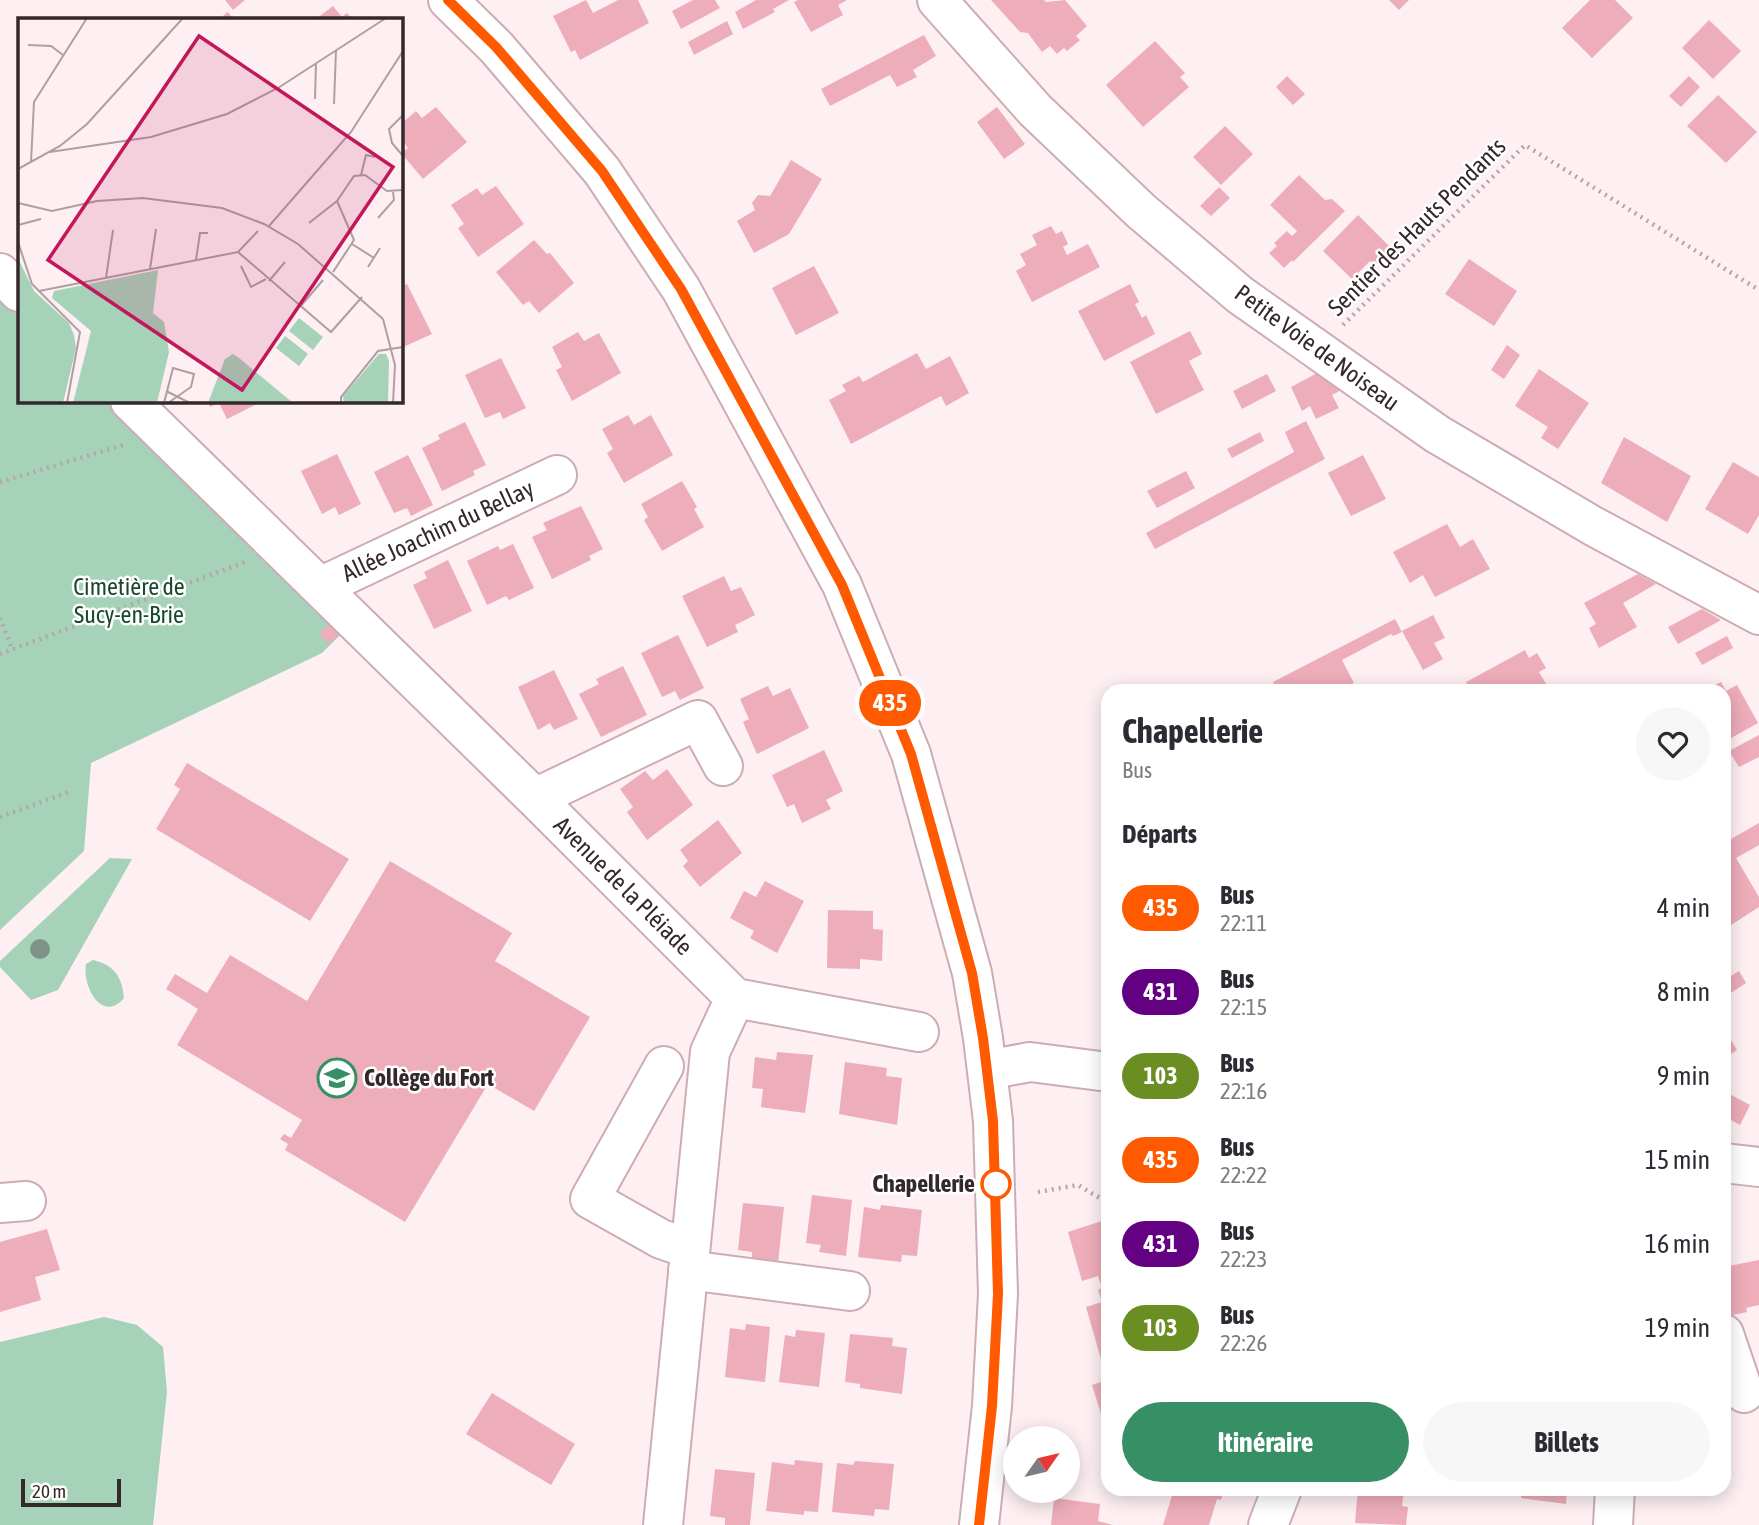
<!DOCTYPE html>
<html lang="fr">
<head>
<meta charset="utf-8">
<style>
	body { margin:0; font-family:"Asap Condensed",sans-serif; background:#f7f7f7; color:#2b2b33; height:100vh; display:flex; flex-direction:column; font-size:26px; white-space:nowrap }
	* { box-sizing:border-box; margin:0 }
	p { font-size:23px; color:#7c7c81 }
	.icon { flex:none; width:38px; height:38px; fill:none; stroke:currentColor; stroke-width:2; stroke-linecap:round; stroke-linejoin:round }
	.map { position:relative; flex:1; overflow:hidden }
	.drawer { position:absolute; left:1101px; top:684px; width:630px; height:812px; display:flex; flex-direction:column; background:#fff; border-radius:21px; box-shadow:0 4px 18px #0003 }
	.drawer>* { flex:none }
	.badge { padding:0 14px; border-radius:23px; font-size:24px; line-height:46px }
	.needle { width:46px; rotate:56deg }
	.fabs { position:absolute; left:1003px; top:1426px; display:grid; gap:14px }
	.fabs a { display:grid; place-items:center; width:77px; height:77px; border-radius:50%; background:#fff; box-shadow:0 4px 18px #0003; font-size:35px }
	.scale { position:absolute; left:21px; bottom:18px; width:100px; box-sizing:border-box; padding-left:7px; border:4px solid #34282a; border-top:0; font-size:19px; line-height:24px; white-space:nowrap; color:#34282a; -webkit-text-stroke:5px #fff; paint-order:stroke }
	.map>.badge { position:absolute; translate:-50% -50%; box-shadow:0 0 0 4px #fff }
	h2 { padding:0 21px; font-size:26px; line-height:63px }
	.round { display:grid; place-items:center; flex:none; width:74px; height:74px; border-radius:37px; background:#f7f7f7 }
	.headline { display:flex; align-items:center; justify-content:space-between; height:119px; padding:0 21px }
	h1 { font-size:33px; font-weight:700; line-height:52px }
	.primary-button { display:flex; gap:14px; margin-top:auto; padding:14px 21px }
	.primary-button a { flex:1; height:80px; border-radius:42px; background:#368f65; color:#fff; font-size:28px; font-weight:700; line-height:80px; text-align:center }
	.primary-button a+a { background:#f7f7f7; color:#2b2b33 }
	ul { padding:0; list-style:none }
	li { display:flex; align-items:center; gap:21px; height:84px; padding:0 21px }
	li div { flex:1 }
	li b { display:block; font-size:26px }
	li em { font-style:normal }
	li .badge { min-width:77px; font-weight:700; text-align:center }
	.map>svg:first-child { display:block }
</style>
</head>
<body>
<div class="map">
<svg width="1759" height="1525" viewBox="0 0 1759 1525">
	<rect width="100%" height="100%" fill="#fdeff2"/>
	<path fill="#a5d2b8" d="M 0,294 L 19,312 L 19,401 L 110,401 L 346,629 L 322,653 L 91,763 L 84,851 L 0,930 Z
		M 110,858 L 132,859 L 58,990 L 31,1000 L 0,967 L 0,961 Z
		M 93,960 C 114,965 122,976 124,998 C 102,1024 82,986 86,964 Z
		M 104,1317 L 137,1325 L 163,1347 L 167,1392 L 153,1525 L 0,1525 L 0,1342 Z"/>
	<path fill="#eeadbb" d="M 225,0 L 245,0 L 233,10 Z
		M 586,0 L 593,13 L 618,0 L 638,0 L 649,23 L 580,60 L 575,50 L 571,52 L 553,16 Z
		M 693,0 L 715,0 L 720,8 L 681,29 L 672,11 Z
		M 756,0 L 789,0 L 773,9 L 775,12 L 743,29 L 735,12 Z
		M 798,0 L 847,0 L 838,5 L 843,15 L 811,32 L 794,2 Z
		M 991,0 L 1044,0 L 1046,2 L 1065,0 L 1087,26 L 1076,36 L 1080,40 L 1067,51 L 1064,48 L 1057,54 L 1050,46 L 1042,52 L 1028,33 L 1020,32 Z
		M 1389,0 L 1409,0 L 1399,10 Z
		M 1590,0 L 1615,0 L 1633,18 L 1592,58 L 1562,28 Z
		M 333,6 L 342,17 L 347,13 L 352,19 L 316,19 Z
		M 228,12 L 233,19 L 219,19 Z
		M 1709,20 L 1741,51 L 1713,79 L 1682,48 Z
		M 727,21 L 733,34 L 694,55 L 688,42 Z
		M 924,35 L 936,56 L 913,70 L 917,77 L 897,87 L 890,75 L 830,106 L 821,89 Z
		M 1155,41 L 1185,73 L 1180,77 L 1189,87 L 1143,127 L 1106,85 Z
		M 1287,76 L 1305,94 L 1293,105 L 1276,87 Z
		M 1689,76 L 1700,87 L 1681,107 L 1669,96 Z
		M 1718,95 L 1757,132 L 1726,163 L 1687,126 Z
		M 436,107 L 467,142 L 423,179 L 401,153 L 408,148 L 401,139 L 401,124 L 416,111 L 422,118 Z
		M 997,107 L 1025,144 L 1004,159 L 977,122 Z
		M 1225,126 L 1253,154 L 1221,185 L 1193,157 Z
		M 791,160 L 822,179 L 789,234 L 754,253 L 737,221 L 755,210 L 752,203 L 758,195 L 770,196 Z
		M 1299,175 L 1325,200 L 1332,199 L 1345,211 L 1293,262 L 1292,260 L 1284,268 L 1269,253 L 1277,246 L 1274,243 L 1287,231 L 1292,236 L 1297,231 L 1270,205 Z
		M 496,186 L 524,224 L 478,257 L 458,228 L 464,224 L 451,205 L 477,188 L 482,195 Z
		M 1219,187 L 1230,198 L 1211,216 L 1200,206 Z
		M 1358,215 L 1392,249 L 1375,266 L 1370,261 L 1352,279 L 1323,251 Z
		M 1051,226 L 1056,234 L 1062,231 L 1068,244 L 1063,247 L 1067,255 L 1088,244 L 1100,267 L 1032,302 L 1016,271 L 1026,265 L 1020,254 L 1037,245 L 1032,235 Z
		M 534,240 L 547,254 L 550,253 L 574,283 L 539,313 L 529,301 L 523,305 L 496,272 Z
		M 1469,259 L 1517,291 L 1494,326 L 1445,294 Z
		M 814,266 L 839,313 L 796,335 L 772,288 Z
		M 407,284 L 432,334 L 401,348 L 401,286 Z
		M 1130,284 L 1139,302 L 1135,304 L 1142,318 L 1146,315 L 1155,334 L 1104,361 L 1078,311 Z
		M 1190,331 L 1202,354 L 1189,361 L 1204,390 L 1156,414 L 1130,362 Z
		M 578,332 L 584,341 L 599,333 L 621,373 L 572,401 L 556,370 L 562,367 L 552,347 Z
		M 1507,345 L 1520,355 L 1504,379 L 1491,370 Z
		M 917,353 L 926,369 L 950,356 L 969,393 L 946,406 L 941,396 L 851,444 L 829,400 L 846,391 L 842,385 L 859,376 L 863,382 Z
		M 501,358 L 526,408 L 503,419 L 500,412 L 485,418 L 465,375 Z
		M 1539,369 L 1589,403 L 1558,449 L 1541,438 L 1548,427 L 1515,406 Z
		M 1319,372 L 1343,389 L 1332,395 L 1339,408 L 1316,419 L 1310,406 L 1302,411 L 1291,387 Z
		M 1267,374 L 1276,391 L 1242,409 L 1233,391 Z
		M 207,401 L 263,401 L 227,419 L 219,403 L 210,407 Z
		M 628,415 L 634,425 L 651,415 L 673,455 L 624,483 L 607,453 L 613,449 L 602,429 Z
		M 1306,421 L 1325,459 L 1155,549 L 1146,533 L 1294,452 L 1285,432 Z
		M 465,422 L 486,465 L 473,471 L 475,475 L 442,491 L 422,448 L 440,439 L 438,435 Z
		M 1260,432 L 1264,441 L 1232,458 L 1227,449 Z
		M 1624,437 L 1691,476 L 1667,522 L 1601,483 Z
		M 337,454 L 361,504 L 339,515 L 335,507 L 322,514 L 301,471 Z
		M 408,455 L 433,505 L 411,516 L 407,508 L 394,513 L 374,472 Z
		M 1363,455 L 1386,499 L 1351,516 L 1328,473 Z
		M 1733,462 L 1759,477 L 1759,515 L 1748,534 L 1705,509 Z
		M 1186,471 L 1195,488 L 1157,508 L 1147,491 Z
		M 682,481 L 697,507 L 694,509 L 704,527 L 662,551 L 644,520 L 648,517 L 641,504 Z
		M 581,506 L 603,549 L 589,556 L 591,560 L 552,579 L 532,537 L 547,530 L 543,523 Z
		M 1447,524 L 1460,547 L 1473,539 L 1490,569 L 1435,597 L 1423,575 L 1410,583 L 1393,552 Z
		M 513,544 L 534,588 L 509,600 L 506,596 L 487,605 L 467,561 L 498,546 L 500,550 Z
		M 448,560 L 472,611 L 434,629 L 413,585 L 427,578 L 424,572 Z
		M 1638,574 L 1656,584 L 1623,603 L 1637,627 L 1599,648 L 1589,628 L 1596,624 L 1584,603 Z
		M 724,576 L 731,591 L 741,587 L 755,615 L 735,625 L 738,632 L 707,647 L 682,596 Z
		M 1702,609 L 1721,620 L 1678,644 L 1668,627 Z
		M 1433,615 L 1445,638 L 1434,643 L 1443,659 L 1423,670 L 1402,631 Z
		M 1395,619 L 1402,632 L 1393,636 L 1391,634 L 1342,660 L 1354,683 L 1337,691 L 1278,691 L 1273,682 Z
		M 332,621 L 343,632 L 328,644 L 319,634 Z
		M 678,635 L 704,688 L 680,700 L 675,691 L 662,697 L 641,653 Z
		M 1727,636 L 1733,648 L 1702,665 L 1695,653 Z
		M 1525,650 L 1529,658 L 1537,653 L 1546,668 L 1539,672 L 1548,687 L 1540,691 L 1471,691 L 1466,682 Z
		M 623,666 L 647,715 L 601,737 L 579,694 L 599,684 L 596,679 Z
		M 554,670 L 578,719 L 554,730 L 550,723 L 538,730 L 518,687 Z
		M 1721,682 L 1726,691 L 1737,685 L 1758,723 L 1724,742 L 1724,691 L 1703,691 Z
		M 768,686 L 773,696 L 790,688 L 809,728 L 757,754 L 743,722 L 749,719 L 740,699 Z
		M 1759,735 L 1759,757 L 1739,767 L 1729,751 Z
		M 824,750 L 843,791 L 826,800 L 831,809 L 802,823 L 794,804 L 787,807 L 772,775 Z
		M 187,763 L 349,859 L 310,921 L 156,829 L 180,789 L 174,785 Z
		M 667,769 L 693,805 L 647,840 L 627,812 L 633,807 L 620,789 L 645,771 L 653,780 Z
		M 718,820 L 742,853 L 700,887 L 683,866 L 688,861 L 680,850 Z
		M 1759,823 L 1759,845 L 1736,858 L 1759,897 L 1759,907 L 1728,927 L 1724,920 L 1724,843 Z
		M 390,861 L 512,933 L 495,961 L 590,1017 L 534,1111 L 488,1084 L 405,1222 L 285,1150 L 288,1144 L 280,1139 L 284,1134 L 291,1138 L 302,1120 L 177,1045 L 198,1009 L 166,989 L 175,974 L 207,993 L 230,955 L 307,1001 Z
		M 765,881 L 804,901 L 777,953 L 750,938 L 754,931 L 730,918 L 744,891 L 756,897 Z
		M 828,910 L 873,911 L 873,929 L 883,930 L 882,961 L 860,959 L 860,969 L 827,968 Z
		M 1739,971 L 1746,983 L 1729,994 L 1724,985 L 1724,980 Z
		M 1724,1028 L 1737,1050 L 1724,1059 Z
		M 777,1052 L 813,1055 L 805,1113 L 761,1107 L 763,1089 L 752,1088 L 755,1057 L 776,1060 Z
		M 845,1062 L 887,1068 L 886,1076 L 902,1078 L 897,1125 L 839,1114 Z
		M 1724,1091 L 1750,1105 L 1740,1125 L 1724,1116 Z
		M 812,1195 L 852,1200 L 846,1256 L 819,1252 L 821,1245 L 806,1243 Z
		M 743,1203 L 784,1207 L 778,1263 L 752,1260 L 752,1252 L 738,1250 Z
		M 881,1205 L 922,1210 L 917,1256 L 902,1255 L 901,1262 L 858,1257 L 864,1207 L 880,1210 Z
		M 1108,1219 L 1108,1433 L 1107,1433 L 1092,1385 L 1107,1380 L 1086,1307 L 1102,1302 L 1098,1290 L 1102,1288 L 1098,1276 L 1082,1281 L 1068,1232 Z
		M 47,1229 L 60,1270 L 35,1277 L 41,1300 L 0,1312 L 0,1242 Z
		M 1759,1260 L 1759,1305 L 1746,1308 L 1747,1312 L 1724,1317 L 1724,1267 Z
		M 746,1324 L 770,1327 L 765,1382 L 725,1377 L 730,1328 L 745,1330 Z
		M 796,1330 L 825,1333 L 819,1387 L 779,1382 L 785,1335 L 795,1337 Z
		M 850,1334 L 893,1338 L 892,1346 L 907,1348 L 902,1394 L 860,1388 L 860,1384 L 845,1382 Z
		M 492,1393 L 575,1444 L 551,1485 L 466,1434 Z
		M 795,1460 L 823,1463 L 818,1512 L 804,1511 L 804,1515 L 766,1511 L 772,1462 L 794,1465 Z
		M 855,1461 L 894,1464 L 889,1510 L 875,1509 L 874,1516 L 832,1512 L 837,1463 L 853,1465 Z
		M 715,1469 L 755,1473 L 750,1525 L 725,1525 L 725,1518 L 710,1516 Z
		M 1174,1489 L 1224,1489 L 1221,1500 L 1217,1499 L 1209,1525 L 1163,1525 Z
		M 1358,1489 L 1404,1489 L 1402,1506 L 1408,1507 L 1406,1525 L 1355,1523 Z
		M 1522,1489 L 1567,1489 L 1566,1504 L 1521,1498 Z
		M 1054,1498 L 1100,1504 L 1098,1521 L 1113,1525 L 1051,1525 Z"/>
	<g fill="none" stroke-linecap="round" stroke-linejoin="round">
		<defs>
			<path id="minor" d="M 448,0 L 496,47 L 602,171 L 681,289 L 842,585 L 911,754 L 972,973 L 983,1038 L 993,1121 L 998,1294 L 992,1406 L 979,1525
				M 937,0 L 1035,110 L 1141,211 L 1240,295 L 1437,434 L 1593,526 L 1759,615
				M 0,273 L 19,292
				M 130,401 L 535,798 L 735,998 L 710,1052 L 663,1525
				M 320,587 L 557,475
				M 535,798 L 698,720 L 723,766
				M 735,998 L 919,1032
				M 664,1066 L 590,1199 L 661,1239 L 690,1249
				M 987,1070 L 1030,1062 L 1108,1072
				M 1724,1163 L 1759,1167
				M 0,1203 L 26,1201
				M 688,1270 L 850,1291
				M 1724,1334 L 1744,1393
				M 1268,1525 L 1282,1489
				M 1613,1525 L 1615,1489"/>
		</defs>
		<use href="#minor" stroke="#cdadb3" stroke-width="42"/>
		<path stroke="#b3a6a9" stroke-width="4.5" stroke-dasharray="2 5" stroke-linecap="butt" d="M 1343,325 L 1525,145 L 1759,290
			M 0,482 L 123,445
			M 0,618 L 12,649
			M 0,654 L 245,562
			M 0,817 L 72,791
			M 1038,1192 L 1078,1185 L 1108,1203"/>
		<use href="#minor" stroke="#fff" stroke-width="38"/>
	</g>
	<circle fill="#809388" cx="40" cy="949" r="10"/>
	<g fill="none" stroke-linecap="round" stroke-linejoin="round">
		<defs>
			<path id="line" d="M 448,0 L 496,47 L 602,171 L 681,289 L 842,585 L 911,754 L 972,973 L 983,1038 L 993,1121 L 998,1294 L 992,1406 L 979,1525"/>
		</defs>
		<use href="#line" stroke="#fff" stroke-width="16"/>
		<use href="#line" stroke="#ff5a00" stroke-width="10"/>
	</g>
	<defs>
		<symbol id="school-ring" viewBox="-11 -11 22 22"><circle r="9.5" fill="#fff" stroke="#368f65" stroke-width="1.5"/><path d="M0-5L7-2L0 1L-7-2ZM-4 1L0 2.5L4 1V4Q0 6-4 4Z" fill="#368f65"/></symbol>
	</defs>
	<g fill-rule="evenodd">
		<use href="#school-ring" x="315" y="1056" width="44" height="44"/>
	</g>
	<circle fill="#fff" stroke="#ff5a00" stroke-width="3.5" cx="996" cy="1184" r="14"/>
	<g text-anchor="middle" stroke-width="5" stroke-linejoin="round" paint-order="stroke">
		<g font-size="24" fill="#34282a" stroke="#fff">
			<text transform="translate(1417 227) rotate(-45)" y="8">Sentier des Hauts Pendants</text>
			<text transform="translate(1317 348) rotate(36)" y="8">Petite Voie de Noiseau</text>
			<text transform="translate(438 531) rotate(-25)" y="8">Allée Joachim du Bellay</text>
			<text transform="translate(623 886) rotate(45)" y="8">Avenue de la Pléiade</text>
		</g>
		<g font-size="24" fill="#194831" stroke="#fff">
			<text x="129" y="595">Cimetière de<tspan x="129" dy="28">Sucy-en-Brie</tspan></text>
		</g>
		<g font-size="24" font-weight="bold" fill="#34282a" stroke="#fff" text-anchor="start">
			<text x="364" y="1086">Collège du Fort</text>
		</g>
		<g font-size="24" font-weight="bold" fill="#34282a" stroke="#fff" text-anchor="end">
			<text x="975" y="1192">Chapellerie</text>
		</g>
	</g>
	<g transform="translate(18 18)">
		<rect width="385" height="385" fill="#fdeff2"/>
		<path d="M 0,240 L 16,273 L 51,305 L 56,317 L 58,330 L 45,385 L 0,385 ZM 140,252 L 135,295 L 146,304 L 151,334 L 139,385 L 55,385 L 73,313 L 34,280 L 36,273 ZM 281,300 L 305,319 L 295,332 L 271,313 ZM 267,318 L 290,336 L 281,348 L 258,330 ZM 215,336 L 221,340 L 275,385 L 190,385 L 207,341 ZM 361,336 L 368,336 L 371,343 L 370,385 L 326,385 L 325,378 Z" fill="#a5d2b8"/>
		<path fill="none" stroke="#ad9fa2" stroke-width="2" d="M 10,27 L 33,28 L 45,37M 297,81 L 298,45M 316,86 L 318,32M 385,97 L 371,111 L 374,125 L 385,138M 32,134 L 133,119 L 209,96 L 260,70 L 368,0M 13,144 L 16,84 L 69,0M 0,151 L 42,128 L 69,106 L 165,0M 343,157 L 348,137 L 357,139M 0,185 L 34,193 L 79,183 L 125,180 L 204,190 L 246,206 L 280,226 L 365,301M 360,200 L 376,182 L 375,174M 291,205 L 319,183M 0,207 L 23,201M 251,208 L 333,114 L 385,33M 0,224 L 14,266 L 62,314 L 49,385M 334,226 L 356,240M 220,234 L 240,213M 178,242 L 182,215 L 190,215M 223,248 L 233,269 L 248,261M 350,249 L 362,230M 132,251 L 138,211M 315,254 L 336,222 L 319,183 L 336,158 L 347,157 L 369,173 L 385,172M 88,260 L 95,212M 251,263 L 267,244M 21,273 L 220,234 L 313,314 L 344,279M 282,289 L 305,262M 365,301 L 377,347 L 375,385M 148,373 L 172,385M 146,385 L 155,350 L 176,356 L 173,369 L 150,385M 323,385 L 323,379 L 360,333 L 385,329"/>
		<path fill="#c2185b" fill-opacity="0.15" stroke="#c2185b" stroke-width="3.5" d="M 181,18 L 375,149 L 224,372 L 30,242 Z"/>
		<rect width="385" height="385" fill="none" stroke="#34282a" stroke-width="3.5"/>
	</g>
</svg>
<div class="fabs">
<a><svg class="needle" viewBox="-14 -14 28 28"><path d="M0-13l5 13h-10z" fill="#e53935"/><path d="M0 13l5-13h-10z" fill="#7c7c81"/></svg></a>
</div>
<div class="scale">20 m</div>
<b class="badge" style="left:890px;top:703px;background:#ff5a00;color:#fff">435</b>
<section class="drawer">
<div class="headline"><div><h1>Chapellerie</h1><p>Bus</p></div><a class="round"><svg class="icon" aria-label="heart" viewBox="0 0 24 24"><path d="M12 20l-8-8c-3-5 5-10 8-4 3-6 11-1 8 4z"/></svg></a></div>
<h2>Départs</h2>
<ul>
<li><span class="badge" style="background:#ff5a00;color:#fff">435</span><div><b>Bus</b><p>22:11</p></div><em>4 min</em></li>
<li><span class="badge" style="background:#640082;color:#fff">431</span><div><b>Bus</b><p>22:15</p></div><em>8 min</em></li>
<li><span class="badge" style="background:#6b8e23;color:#fff">103</span><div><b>Bus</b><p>22:16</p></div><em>9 min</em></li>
<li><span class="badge" style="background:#ff5a00;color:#fff">435</span><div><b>Bus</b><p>22:22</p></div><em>15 min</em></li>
<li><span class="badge" style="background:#640082;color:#fff">431</span><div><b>Bus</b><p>22:23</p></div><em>16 min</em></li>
<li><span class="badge" style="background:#6b8e23;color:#fff">103</span><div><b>Bus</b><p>22:26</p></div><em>19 min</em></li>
</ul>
<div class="primary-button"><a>Itinéraire</a><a>Billets</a></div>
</section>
</div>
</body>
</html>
